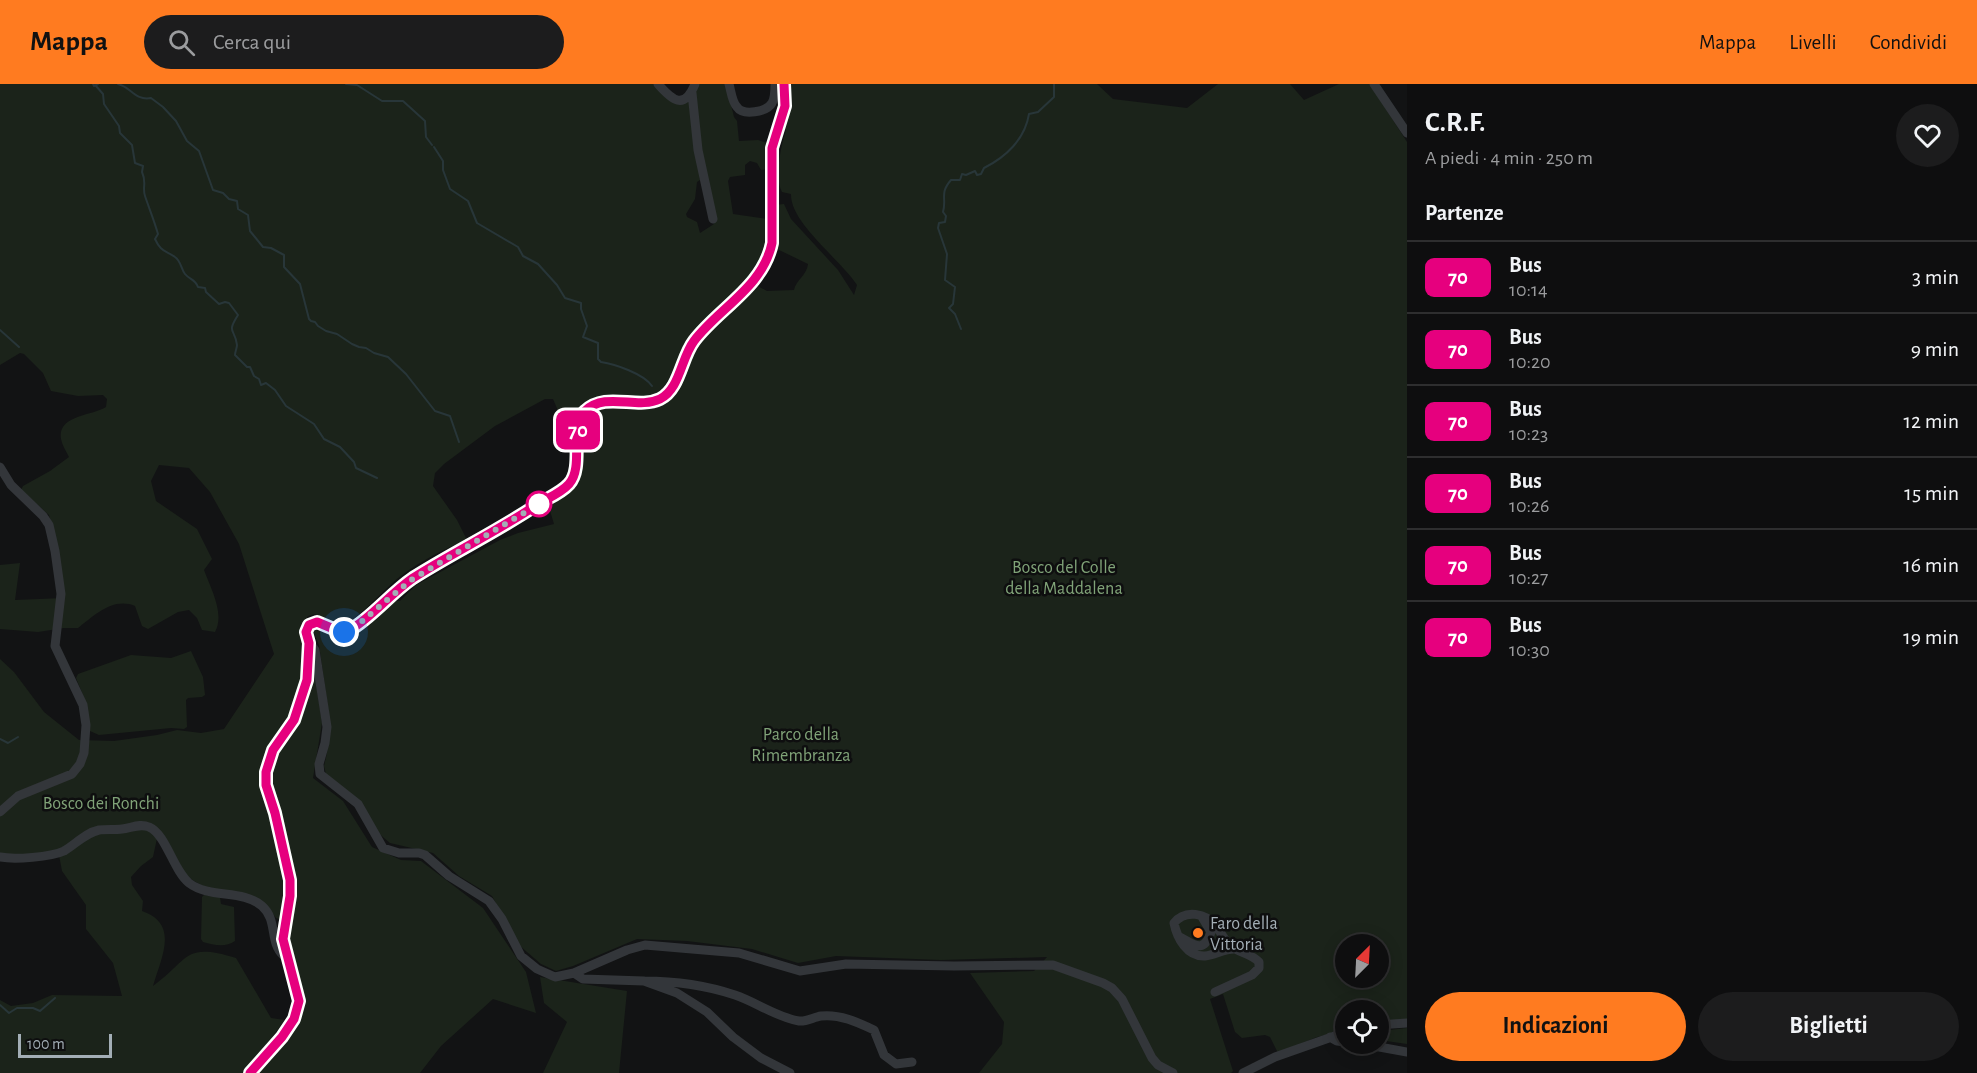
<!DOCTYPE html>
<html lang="it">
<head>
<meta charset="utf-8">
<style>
	body { margin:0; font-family:"Alegreya Sans",sans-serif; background:#1c1c1d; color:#f1f3f6; height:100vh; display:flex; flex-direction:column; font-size:22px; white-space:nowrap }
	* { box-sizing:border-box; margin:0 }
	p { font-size:20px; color:#9b9c9e }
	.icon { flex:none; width:33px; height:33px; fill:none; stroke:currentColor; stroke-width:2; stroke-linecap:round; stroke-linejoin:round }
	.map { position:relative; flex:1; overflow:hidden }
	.side { display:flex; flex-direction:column; background:#0e0e0f; width:570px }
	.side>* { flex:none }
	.badge { padding:0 12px; border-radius:9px; font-size:21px; line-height:39px }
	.needle { width:39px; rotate:24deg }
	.fabs { position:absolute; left:1335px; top:850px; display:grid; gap:12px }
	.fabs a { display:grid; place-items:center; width:54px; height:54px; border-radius:50%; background:#0e0e0f; box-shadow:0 3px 15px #0003,0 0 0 2px #2e2e2f; font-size:30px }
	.scale { position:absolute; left:18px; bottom:15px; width:94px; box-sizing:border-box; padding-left:6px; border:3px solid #a3aeb6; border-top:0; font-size:16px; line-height:21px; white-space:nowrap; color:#a3aeb6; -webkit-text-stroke:4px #0e0e0f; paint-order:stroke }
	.you { position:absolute; width:30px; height:30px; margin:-15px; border:4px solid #fff; border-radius:50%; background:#1a73e8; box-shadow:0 0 0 9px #1a73e833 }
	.map>.badge { position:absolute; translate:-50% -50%; box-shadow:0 0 0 3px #fff }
	h2 { padding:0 18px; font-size:22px; line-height:54px }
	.round { display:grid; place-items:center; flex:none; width:63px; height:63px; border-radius:32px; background:#1c1c1d }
	.headline { display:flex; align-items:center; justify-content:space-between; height:102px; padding:0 18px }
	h1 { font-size:28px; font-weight:700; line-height:45px }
	.button { display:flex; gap:12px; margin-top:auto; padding:12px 18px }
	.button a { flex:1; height:69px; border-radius:36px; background:#ff7b20; color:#111; font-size:24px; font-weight:700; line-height:69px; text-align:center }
	.button a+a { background:#1c1c1d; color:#f1f3f6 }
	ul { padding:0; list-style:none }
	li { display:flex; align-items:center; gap:18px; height:72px; padding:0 18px; border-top:2px solid #2e2e2f }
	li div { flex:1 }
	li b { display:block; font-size:22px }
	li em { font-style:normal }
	li .badge { min-width:66px; font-weight:700; text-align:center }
	header { display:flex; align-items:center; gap:36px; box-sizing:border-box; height:84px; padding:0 30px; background:#ff7b20; color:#111 }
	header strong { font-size:28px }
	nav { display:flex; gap:33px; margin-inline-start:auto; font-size:21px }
	.search { width:420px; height:54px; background:#1c1c1d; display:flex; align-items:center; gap:15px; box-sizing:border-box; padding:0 21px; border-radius:33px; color:#9b9c9e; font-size:22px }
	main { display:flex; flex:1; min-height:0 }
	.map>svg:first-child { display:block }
</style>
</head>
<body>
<header>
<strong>Mappa</strong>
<div class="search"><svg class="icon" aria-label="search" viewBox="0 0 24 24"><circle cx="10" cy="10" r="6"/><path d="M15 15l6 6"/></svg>Cerca qui</div>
<nav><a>Mappa</a><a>Livelli</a><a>Condividi</a></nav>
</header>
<main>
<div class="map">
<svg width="1407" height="989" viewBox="0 0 1407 989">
	<rect width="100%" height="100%" fill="#121314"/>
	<path fill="#1b231a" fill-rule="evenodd" d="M 0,0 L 654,0 L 663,8 L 689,15 L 700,96 L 697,98 L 695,115 L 686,130 L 687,133 L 697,138 L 700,149 L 714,140 L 715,134 L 704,88 L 695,11 L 698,0 L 726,0 L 734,33 L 737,37 L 739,57 L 758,56 L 770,60 L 769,85 L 761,86 L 757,79 L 750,77 L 745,81 L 745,91 L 730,93 L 728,97 L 733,130 L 768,135 L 766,166 L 757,182 L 745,199 L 689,252 L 675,284 L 661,308 L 646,315 L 610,312 L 599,314 L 584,322 L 574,343 L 559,329 L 553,315 L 545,315 L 495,342 L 444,380 L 435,389 L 433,402 L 457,436 L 467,456 C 445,464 421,477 402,491 C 389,500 355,538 345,540 C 336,543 323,534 315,530 L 308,532 L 303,540 L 304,591 L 293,631 L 283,649 L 271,662 L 261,686 L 264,711 L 267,716 L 287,799 L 282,836 L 276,834 L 270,826 L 203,802 L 194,797 L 187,792 L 159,745 L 153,773 L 141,782 L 131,793 L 132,801 L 143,817 L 142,827 C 180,840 161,874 153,902 C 190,875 183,858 236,874 L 271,934 L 285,936 L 245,989 L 0,989 L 0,916 L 11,922 L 33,919 L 52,911 L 122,912 L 113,879 L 86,845 L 86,821 L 62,787 L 59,771 L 0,773 L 0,575 L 14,588 L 44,628 L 79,656 L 114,657 L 157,651 L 177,646 L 201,649 L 224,645 L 274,570 L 239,460 L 210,408 L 189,384 L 159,381 L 151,397 L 156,417 L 197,445 L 212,475 L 204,486 C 211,505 225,530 215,548 L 202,546 L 197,534 L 189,526 L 178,528 L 148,545 L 142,542 L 135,522 C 113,513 95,531 78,544 L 64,544 L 38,548 L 0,545 L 0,481 L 20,479 L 15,516 L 64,514 L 53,446 L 49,431 L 21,406 L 23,402 L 50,387 L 69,373 C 66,367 62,361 61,355 C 57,331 92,332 106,323 L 107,315 L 103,311 L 78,312 L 51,307 L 43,289 L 24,270 L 20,269 L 0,281 Z
		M 787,0 L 1097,0 L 1113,15 L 1187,24 L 1218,0 L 1290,0 L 1304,16 L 1339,0 L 1370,0 L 1407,58 L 1407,936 L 1379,938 L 1378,927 L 1346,927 L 1345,946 L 1317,953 L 1278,969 L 1270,953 L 1265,951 L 1242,954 L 1235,948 L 1223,910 L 1210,915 L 1233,987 L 1231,989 L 979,989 L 1002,960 L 1004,938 L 970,889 L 1034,887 L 1047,873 L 941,876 L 836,872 L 798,879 L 752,865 L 687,857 L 637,855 L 573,882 L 556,887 L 541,880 L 520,862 L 492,812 L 459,792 L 433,769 L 390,759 L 377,748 L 326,690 L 324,682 L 327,669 L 329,630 L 319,561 L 312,545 L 342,553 L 361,546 L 394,517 L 400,517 L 416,501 L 500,456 L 518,449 L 554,440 L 548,420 L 556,414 L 580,372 L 584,337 L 591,327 L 606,321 L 647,323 L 666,317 L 676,304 L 690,268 L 699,256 L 754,200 L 767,207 L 794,206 C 796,196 807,191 808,180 L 775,164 L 775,121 L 784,120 L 791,135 L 838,186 L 854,211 L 857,201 C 840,175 790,139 791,110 L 782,108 C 774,94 781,61 786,46 L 782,45 ZM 1346,861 L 1378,861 L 1378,894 L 1346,894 Z
		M 191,567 L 203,593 L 205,611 L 202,613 L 188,614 L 186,616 L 187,643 L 184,645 L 171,644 L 99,651 L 90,647 L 85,616 L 76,594 L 78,590 L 131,571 L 171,574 Z
		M 312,573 L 322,639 L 313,694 L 343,717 L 372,763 L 401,776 L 421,777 L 483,824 L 526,888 L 536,929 L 493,915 L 441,962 L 420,989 L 257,989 L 299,939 L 304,911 L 289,852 L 296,795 L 284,745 L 271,707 L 271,697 L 272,681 L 305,622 L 311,600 Z
		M 204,811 L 220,813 L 221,820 L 234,823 L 235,857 C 225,864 214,861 203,858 L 201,855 L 202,813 Z
		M 540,893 L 627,907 L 619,989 L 543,989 L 567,938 L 544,919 Z
		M 1407,944 L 1407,960 L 1379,956 L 1379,947 Z"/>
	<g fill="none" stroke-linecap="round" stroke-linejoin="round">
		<path stroke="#283639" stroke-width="2" d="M 93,0 L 94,2 L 98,0
			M 118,0 C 131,3 135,17 151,14 L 163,23 L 176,37 L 187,57 L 199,67 L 213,106 L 223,109 L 229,115 L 237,117 L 238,125 L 248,131 L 250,147 L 263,163 L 271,164 L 284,171 L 284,183 L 300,200 L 309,235 L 311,237 L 315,238 L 318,242 L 326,247 L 337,250 L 352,260 L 359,263 L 366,264 L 374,269 L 388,273 L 406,290 L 435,327 L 450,332 L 459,358
			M 346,0 L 357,1 L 382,17 L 403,17 L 425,37 L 426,53 L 432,61
			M 96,2 L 103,10 L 104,20 L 119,42 L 120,49 L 132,61 L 135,79 L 143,82 L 142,88 C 147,99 142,103 145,112 C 149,124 154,136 158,150 L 155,155 C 161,168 165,166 175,173 C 181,177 181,185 185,190 C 190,196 195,195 198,203 L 205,204 L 206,208 L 219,220 L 225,218 L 229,219 L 238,231 C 226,250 235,244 237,261 C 237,264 235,268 235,271 L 247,283 L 250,283 L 254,292 L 259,295 L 261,301 L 266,299 L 275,306 L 286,322 L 314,340 L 324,355 L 340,363 L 354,378 L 356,384 L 377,394
			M 434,63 L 443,77 L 443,86 L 450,105 L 468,117 L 477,139 L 518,163 L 523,172 L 538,180 L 557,201 L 565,214 L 581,219 L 581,225 L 587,242 L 583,253 L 598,259 L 598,275 L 601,278 C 615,280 644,290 652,302
			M 961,245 L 955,230 L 949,224 L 953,220 L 955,203 L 945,196 L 947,170 L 938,144 L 939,139 L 945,138 L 946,132 L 943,128 C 947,114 939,110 951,96 L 960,96 L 962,90 L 966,91 L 975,87 L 977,91 L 981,90 L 984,84 C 1006,73 1025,55 1029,30 L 1038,28 L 1054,13 L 1054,0
			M 0,246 L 19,263
			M 0,655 L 8,659 L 18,653
			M 0,921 L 9,929 L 17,924 L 33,924 L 40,927 L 55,914"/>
		<path stroke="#33363a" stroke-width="9" d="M 658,0 C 672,16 684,27 695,0
			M 729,0 C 731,7 732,18 737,23 C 743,32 767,28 772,19 C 775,14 775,6 775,0
			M 1374,0 L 1407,49
			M 692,9 L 698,66 L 713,135
			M 0,383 L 11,401 L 43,432 L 49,441 L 55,467 L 61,510 L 55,562 L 83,621 L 86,641 L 84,669 L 80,680 L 72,690 L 18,712 L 0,728
			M 310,559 L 315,566 L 327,643 L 325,659 L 319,680 L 320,690 L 358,720 L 383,764 L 399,769 L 419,769 L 425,771 L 449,792 L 489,817 L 502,835 L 521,872 L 537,885 L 555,893 L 574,889 L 627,866 L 645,861 L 739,869 L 800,887 L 846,880 L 954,882 L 1053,881 L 1103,899 L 1112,904 L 1122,915 L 1152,974 L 1158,981 L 1173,989
			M 0,773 C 14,776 51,773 64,767 C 76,760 85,749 99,746 C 107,745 115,746 122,745 C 131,744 140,739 149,743 C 166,750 173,786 189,799 C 210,815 242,805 262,822 C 278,836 269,858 283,871 L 287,872
			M 1178,852 C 1193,859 1203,872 1211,848 L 1202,833
			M 574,889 L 583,895 L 644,897 L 677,909 L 707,928 L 733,953 L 761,974 L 790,989
			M 644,897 C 675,897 705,901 735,911 C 756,918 776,933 799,937 C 806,938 814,933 821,932 C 840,930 857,938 874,946 L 884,971 L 896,980 L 912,978
			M 1215,908 L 1252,891 L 1259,884 L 1259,878 C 1251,869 1238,869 1230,861 C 1224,856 1221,848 1216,842 C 1206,829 1185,825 1174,839 C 1177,854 1187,873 1205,872 C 1215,871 1224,865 1234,865
			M 1378,941 L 1407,939
			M 1330,953 L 1337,957 L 1346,958
			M 1363,960 L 1407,968
			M 250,989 L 282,953 L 294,935 L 299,917 L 283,855 L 290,812 L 290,796 L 275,729 L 266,701 L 266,689 L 273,667 L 294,636 L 307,596 L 310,559 L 306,548 L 309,541 L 317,538 L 341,548 L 350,546 C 371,534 391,509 413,494 C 454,467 498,447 538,420 C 548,414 561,408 569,400 C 585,382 568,342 585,326 C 606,307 637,327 660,315 C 680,305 681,274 694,257 C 719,224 763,203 772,159 L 772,64 L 785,23 L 784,0
			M 1243,989 L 1275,973 L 1346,948"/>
	</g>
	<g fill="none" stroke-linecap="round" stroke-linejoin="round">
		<defs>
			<path id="line" d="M 250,989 L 282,953 L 294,935 L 299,917 L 283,855 L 290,812 L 290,796 L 275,729 L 266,701 L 266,688 L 273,666 L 294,636 L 307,596 L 309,559 L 306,548 L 309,541 L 317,538 L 341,548 L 350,546 C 371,534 391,509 413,494 C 454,468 498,447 538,420 C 548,414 561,409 569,400 C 585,382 568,342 585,327 C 606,307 637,326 660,315 C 680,305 681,274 694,257 C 719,224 763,203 772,159 L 772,64 L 785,22 L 784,0"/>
		</defs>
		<use href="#line" stroke="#fff" stroke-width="14"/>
		<use href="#line" stroke="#e6007e" stroke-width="9"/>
		<path stroke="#a3aeb6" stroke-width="6" stroke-dasharray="0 10.8" d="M 344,548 L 355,543 L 411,496 L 539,420"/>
	</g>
	<circle fill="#fff" stroke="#e6007e" stroke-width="3" cx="539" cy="420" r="12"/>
	<circle fill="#ff7b20" stroke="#0e0e0f" stroke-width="2" cx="1198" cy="849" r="6"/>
	<g text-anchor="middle" stroke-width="5" stroke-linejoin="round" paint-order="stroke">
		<g font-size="18" fill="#80a378" stroke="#0e0e0f">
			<text x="1064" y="489">Bosco del Colle<tspan x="1064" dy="21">della Maddalena</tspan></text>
			<text x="801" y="656">Parco della<tspan x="801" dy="21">Rimembranza</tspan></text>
			<text x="101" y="725">Bosco dei Ronchi</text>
		</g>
		<g font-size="18" fill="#a3aeb6" stroke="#0e0e0f" text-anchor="start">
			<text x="1210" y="845">Faro della<tspan x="1210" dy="21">Vittoria</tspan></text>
		</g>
	</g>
</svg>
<div class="fabs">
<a><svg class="needle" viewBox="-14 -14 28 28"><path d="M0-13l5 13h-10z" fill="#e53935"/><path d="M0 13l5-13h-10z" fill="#9b9c9e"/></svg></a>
<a><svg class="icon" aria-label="locate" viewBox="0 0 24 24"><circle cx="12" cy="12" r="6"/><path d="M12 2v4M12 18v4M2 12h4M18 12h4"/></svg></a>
</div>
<div class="scale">100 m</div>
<div class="you" style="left:344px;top:548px"></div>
<b class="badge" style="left:578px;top:346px;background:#e6007e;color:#fff">70</b>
</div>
<section class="side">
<div class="headline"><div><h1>C.R.F.</h1><p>A piedi · 4 min · 250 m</p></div><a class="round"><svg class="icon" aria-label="heart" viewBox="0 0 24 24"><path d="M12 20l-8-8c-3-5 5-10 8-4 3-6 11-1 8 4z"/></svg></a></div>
<h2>Partenze</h2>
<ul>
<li><span class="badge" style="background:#e6007e;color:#fff">70</span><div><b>Bus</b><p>10:14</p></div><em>3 min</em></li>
<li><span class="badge" style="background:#e6007e;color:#fff">70</span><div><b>Bus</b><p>10:20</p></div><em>9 min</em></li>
<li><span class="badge" style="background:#e6007e;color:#fff">70</span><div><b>Bus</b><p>10:23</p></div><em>12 min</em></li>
<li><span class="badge" style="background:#e6007e;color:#fff">70</span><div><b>Bus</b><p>10:26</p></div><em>15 min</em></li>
<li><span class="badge" style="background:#e6007e;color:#fff">70</span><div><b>Bus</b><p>10:27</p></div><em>16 min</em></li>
<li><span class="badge" style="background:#e6007e;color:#fff">70</span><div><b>Bus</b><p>10:30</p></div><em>19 min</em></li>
</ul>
<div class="button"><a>Indicazioni</a><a>Biglietti</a></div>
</section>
</main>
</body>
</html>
